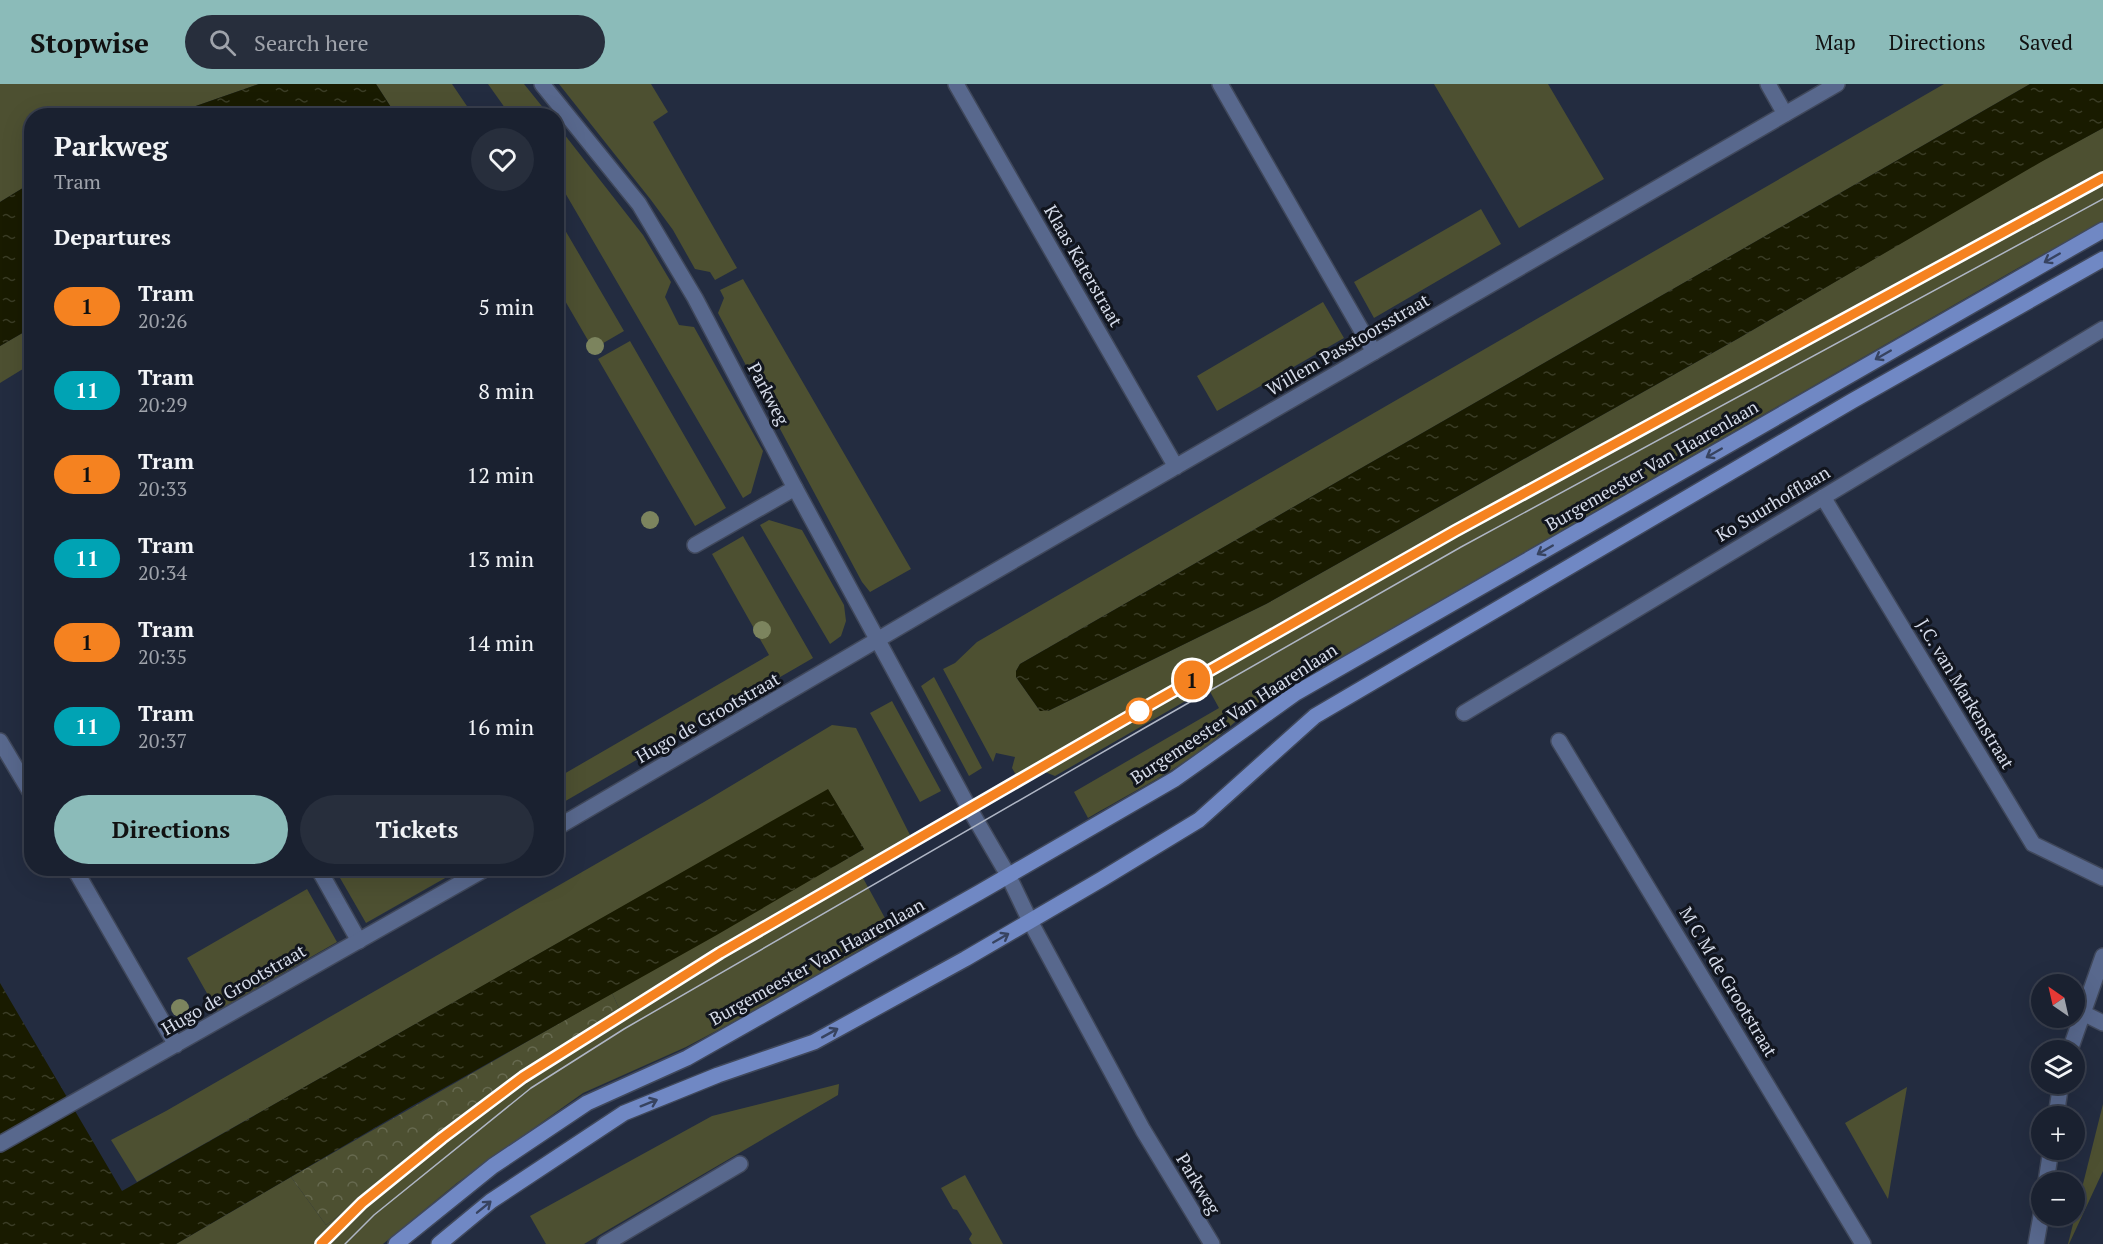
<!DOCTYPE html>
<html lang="en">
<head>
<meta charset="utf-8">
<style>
	body { margin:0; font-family:"PT Serif",serif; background:#272e3c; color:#f1f3f6; height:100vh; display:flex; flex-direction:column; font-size:22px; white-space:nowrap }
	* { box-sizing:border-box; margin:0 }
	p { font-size:20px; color:#9fa3ab }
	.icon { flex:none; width:33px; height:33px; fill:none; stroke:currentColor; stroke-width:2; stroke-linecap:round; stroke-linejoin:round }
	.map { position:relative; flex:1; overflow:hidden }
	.sheet { position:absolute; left:24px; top:24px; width:540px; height:768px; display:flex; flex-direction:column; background:#1a2130; border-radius:24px; box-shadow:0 6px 24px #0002,0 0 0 2px #383e4c }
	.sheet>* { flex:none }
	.badge { padding:0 12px; border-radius:20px; font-size:21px; line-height:39px }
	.needle { width:39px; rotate:326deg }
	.controls { position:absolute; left:2031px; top:890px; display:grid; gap:12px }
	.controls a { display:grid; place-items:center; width:54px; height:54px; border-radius:50%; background:#1a2130; box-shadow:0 6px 24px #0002,0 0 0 2px #383e4c; font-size:30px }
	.map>.badge { position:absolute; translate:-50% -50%; box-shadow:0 0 0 3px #fff }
	h2 { padding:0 30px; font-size:22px; line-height:54px }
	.round { display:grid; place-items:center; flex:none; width:63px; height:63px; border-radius:32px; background:#272e3c }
	.head { display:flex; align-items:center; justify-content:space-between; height:102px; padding:0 30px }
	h1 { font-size:28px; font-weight:700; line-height:45px }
	.cta { display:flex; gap:12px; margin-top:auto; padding:12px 30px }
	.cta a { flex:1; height:69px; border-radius:36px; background:#8bbbb9; color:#111; font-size:24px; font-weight:700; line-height:69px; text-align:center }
	.cta a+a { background:#272e3c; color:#f1f3f6 }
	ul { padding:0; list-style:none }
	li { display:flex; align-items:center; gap:18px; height:84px; padding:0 30px }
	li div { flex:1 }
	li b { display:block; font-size:22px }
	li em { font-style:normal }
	li .badge { min-width:66px; font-weight:700; text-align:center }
	header { display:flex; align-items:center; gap:36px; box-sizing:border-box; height:84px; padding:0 30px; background:#8bbbb9; color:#111 }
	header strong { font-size:28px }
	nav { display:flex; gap:33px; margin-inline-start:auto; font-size:21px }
	.search { width:420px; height:54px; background:#272e3c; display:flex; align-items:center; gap:15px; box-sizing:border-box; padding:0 21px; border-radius:33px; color:#9fa3ab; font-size:22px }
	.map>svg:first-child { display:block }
</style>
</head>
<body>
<header>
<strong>Stopwise</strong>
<div class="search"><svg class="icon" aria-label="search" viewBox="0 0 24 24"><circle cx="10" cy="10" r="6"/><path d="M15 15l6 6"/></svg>Search here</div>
<nav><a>Map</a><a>Directions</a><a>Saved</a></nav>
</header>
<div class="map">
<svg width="2103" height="1160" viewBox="0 0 2103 1160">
	<defs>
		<pattern id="forest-crowns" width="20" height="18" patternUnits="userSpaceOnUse" patternTransform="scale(1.5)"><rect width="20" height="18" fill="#4d5031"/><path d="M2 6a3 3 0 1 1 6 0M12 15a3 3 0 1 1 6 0" fill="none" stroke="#66694f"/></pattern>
		<pattern id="water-ripples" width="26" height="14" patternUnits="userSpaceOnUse" patternTransform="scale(1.5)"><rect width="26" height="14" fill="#191b00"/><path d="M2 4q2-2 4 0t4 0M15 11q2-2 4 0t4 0" fill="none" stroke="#3a3c25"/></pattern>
	</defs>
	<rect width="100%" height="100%" fill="#232c40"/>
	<path fill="#4d5031" d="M 0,0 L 259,0 L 170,31 L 32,32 L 31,99 L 0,118 Z
		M 376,0 L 452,0 L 473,31 L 396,31 Z
		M 488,0 L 524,0 L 549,31 L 510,31 Z
		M 559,0 L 651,0 L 668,28 L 653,38 L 737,184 L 715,196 L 710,188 L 695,185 L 673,146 L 651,116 Z
		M 1434,0 L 1548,0 L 1604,95 L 1519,144 Z
		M 1944,0 L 2030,0 L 1020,580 L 1016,587 L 1016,593 L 1040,627 L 1048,627 L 1266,520 L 1739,254 L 2041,77 L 2103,44 L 2103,138 L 2018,184 L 1250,626 C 1234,638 1220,652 1204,664 C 1168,691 1127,711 1088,734 L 1074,708 L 1219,624 L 1208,604 L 1055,692 L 1030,682 L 1016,691 L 1012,684 L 1015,673 L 996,669 L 993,678 L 943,585 L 955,579 L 977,558 Z
		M 557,41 L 643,151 L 671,198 L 665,213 L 679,241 L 694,243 L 763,367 L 751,409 L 743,414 L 557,95 Z
		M 1481,125 L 1501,160 L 1374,234 L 1354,198 Z
		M 565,146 L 624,247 L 593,265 L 557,203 L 557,151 Z
		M 743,195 L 911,485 L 870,508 L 862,498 L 718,229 L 724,214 L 720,206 Z
		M 1323,218 L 1344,254 L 1217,327 L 1197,292 Z
		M 31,244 L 31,280 L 0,299 L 0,262 Z
		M 630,257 L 726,424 L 695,442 L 598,275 Z
		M 769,436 L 802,446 L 844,521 L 846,537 L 841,552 L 830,560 L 760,441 Z
		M 743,452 L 813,574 L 562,719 L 557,710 L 557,694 L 769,571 L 712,470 Z
		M 934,593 L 982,684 L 969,692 L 921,602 Z
		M 892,617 L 941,707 L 920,718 L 870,629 Z
		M 832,641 L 856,644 L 910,751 L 857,783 L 892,847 L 767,920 L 686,963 L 583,1009 L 457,1099 L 383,1160 L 176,1160 L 291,1093 L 326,1141 L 541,979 L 622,931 L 612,909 L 864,765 L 828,706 L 137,1098 L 111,1056 L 166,1027 L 704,718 Z
		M 340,785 L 340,784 L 461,785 L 366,839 L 336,787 Z
		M 307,805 L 337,858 L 217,927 L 187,874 Z
		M 839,1000 L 838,1011 L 584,1160 L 546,1160 L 530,1132 L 712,1032 Z
		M 1907,1003 L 1888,1115 L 1845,1039 Z
		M 2103,1020 L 2103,1087 L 2069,1160 L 2068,1160 Z
		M 965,1091 L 1003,1160 L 972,1160 L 969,1155 L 972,1150 L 957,1126 L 953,1125 L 941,1104 Z"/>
	<path fill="url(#forest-crowns)" d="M 612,909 L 622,931 L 541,979 L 326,1141 L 291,1093 Z"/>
	<path fill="url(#water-ripples)" d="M 259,0 L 376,0 L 396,31 L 170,31 Z
		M 2030,0 L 2103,0 L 2103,44 L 2041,78 L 1739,254 L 1266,520 L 1048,627 L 1040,627 L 1016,593 L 1016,587 L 1020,580 Z
		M 31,99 L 31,244 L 0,262 L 0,118 Z
		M 828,705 L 864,765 L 715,852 L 412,1022 L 176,1160 L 0,1160 L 0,899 L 122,1107 Z"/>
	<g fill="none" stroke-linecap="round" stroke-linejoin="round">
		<defs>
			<path id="service" d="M 1220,0 L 1374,268
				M 1768,0 L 1785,30
				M 695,461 L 795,404
				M 318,784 L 359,857
				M 2083,929 L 2103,939"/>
			<path id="minor" d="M 542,0 L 639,120 L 695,214 L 795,404 L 969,724 L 1008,791 L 1030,837 L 1143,1046 L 1212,1160
				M 956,0 L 1176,383
				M 1823,413 L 2033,760 L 2103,794
				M 1464,629 L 2103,245
				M 0,657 L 32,711
				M 1559,657 L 1863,1160
				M 556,744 L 942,518 L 1837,0
				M 74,784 L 176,961
				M 2070,966 L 2103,872
				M 2056,1032 L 2061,999
				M 0,1060 L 487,784
				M 2046,1098 L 2051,1065
				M 605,1160 L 740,1080
				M 2036,1160 L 2042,1126"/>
			<path id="secondary" d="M 396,1160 L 493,1082 L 587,1019 L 687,974 L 980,808 L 1175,695 L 1296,609 L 2103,146
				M 439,1160 L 491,1117 L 624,1029 L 718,991 L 814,958 L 965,875 L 1102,795 L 1199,736 L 1315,632 L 1852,317 L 2103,175"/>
		</defs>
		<use href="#service" stroke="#40485b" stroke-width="18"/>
		<use href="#minor" stroke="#40485b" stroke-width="18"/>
		<use href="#secondary" stroke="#40485b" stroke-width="18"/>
		<use href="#service" stroke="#58688d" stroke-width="15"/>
		<use href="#minor" stroke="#58688d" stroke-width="15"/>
		<use href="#secondary" stroke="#7088c4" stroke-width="15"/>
		<path stroke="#afb6c5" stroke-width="1.5" d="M 321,1160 L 362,1119 L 442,1054 L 523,993 L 720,869 L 1142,625 L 1455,447 L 2103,94
			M 345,1160 L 374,1131 L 531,1004 L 624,945 L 1148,642 L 1461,463 L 2103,115"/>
	</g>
	<g fill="#7c845e">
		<circle cx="595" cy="262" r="9"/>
		<circle cx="650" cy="436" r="9"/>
		<circle cx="762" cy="546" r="9"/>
		<circle cx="180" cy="924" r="9"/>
	</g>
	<defs><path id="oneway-shaft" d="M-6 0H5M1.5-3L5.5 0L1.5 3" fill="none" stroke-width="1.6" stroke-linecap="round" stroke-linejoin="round" transform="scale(1.5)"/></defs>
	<g stroke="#374360">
		<use href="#oneway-shaft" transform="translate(2052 174) rotate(150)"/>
		<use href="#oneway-shaft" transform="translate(1883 271) rotate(150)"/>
		<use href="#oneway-shaft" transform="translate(1714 369) rotate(150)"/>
		<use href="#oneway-shaft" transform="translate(1545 466) rotate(150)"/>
		<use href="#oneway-shaft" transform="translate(1001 854) rotate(-30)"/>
		<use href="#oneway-shaft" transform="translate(830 949) rotate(-29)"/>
		<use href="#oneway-shaft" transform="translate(649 1019) rotate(-22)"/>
		<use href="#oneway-shaft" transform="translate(484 1123) rotate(-39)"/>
	</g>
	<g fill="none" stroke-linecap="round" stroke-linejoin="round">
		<defs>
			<path id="line" d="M 321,1160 L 362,1119 L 442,1054 L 523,993 L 720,869 L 1142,625 L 1455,447 L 2103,94"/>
		</defs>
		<use href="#line" stroke="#fff" stroke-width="14"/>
		<use href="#line" stroke="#f58220" stroke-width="9"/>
	</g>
	<circle fill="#fff" stroke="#f58220" stroke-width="3" cx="1139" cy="627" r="12"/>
	<g text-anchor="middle" stroke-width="6" stroke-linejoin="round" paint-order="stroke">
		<g font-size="18" fill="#d6dcea" stroke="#11151e">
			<text transform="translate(1083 182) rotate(60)" y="6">Klaas Katerstraat</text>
			<text transform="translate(1348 261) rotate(-30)" y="6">Willem Passtoorsstraat</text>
			<text transform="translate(768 310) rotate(62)" y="6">Parkweg</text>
			<text transform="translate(1652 382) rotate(-30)" y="6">Burgemeester Van Haarenlaan</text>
			<text transform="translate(1773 420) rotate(-31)" y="6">Ko Suurhofflaan</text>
			<text transform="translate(1965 610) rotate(59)" y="6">J.C. van Markenstraat</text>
			<text transform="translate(1234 630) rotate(-33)" y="6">Burgemeester Van Haarenlaan</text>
			<text transform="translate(708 634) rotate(-30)" y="6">Hugo de Grootstraat</text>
			<text transform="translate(817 878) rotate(-29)" y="6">Burgemeester Van Haarenlaan</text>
			<text transform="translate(1728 898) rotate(59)" y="6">M C M de Grootstraat</text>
			<text transform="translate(234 906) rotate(-30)" y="6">Hugo de Grootstraat</text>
			<text transform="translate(1198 1100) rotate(59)" y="6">Parkweg</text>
		</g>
	</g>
</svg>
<div class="controls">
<a><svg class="needle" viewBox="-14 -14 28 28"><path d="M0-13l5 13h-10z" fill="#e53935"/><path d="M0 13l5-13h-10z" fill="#9fa3ab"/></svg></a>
<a><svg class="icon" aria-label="layers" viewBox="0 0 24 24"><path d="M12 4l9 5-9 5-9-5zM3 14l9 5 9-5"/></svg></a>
<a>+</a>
<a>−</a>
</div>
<b class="badge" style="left:1192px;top:596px;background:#f58220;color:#111">1</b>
<section class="sheet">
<div class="head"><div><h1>Parkweg</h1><p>Tram</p></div><a class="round"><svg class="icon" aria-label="heart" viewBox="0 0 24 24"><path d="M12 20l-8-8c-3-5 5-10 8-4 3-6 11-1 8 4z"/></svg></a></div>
<h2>Departures</h2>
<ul>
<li><span class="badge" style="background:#f58220;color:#111">1</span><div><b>Tram</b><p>20:26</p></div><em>5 min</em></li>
<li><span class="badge" style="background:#00a3b4;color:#fff">11</span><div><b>Tram</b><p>20:29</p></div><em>8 min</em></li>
<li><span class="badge" style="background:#f58220;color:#111">1</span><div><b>Tram</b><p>20:33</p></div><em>12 min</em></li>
<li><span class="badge" style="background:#00a3b4;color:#fff">11</span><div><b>Tram</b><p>20:34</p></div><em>13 min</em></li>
<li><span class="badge" style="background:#f58220;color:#111">1</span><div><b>Tram</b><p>20:35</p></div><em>14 min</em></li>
<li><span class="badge" style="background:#00a3b4;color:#fff">11</span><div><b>Tram</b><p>20:37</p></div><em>16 min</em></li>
</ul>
<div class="cta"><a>Directions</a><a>Tickets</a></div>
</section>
</div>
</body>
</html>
